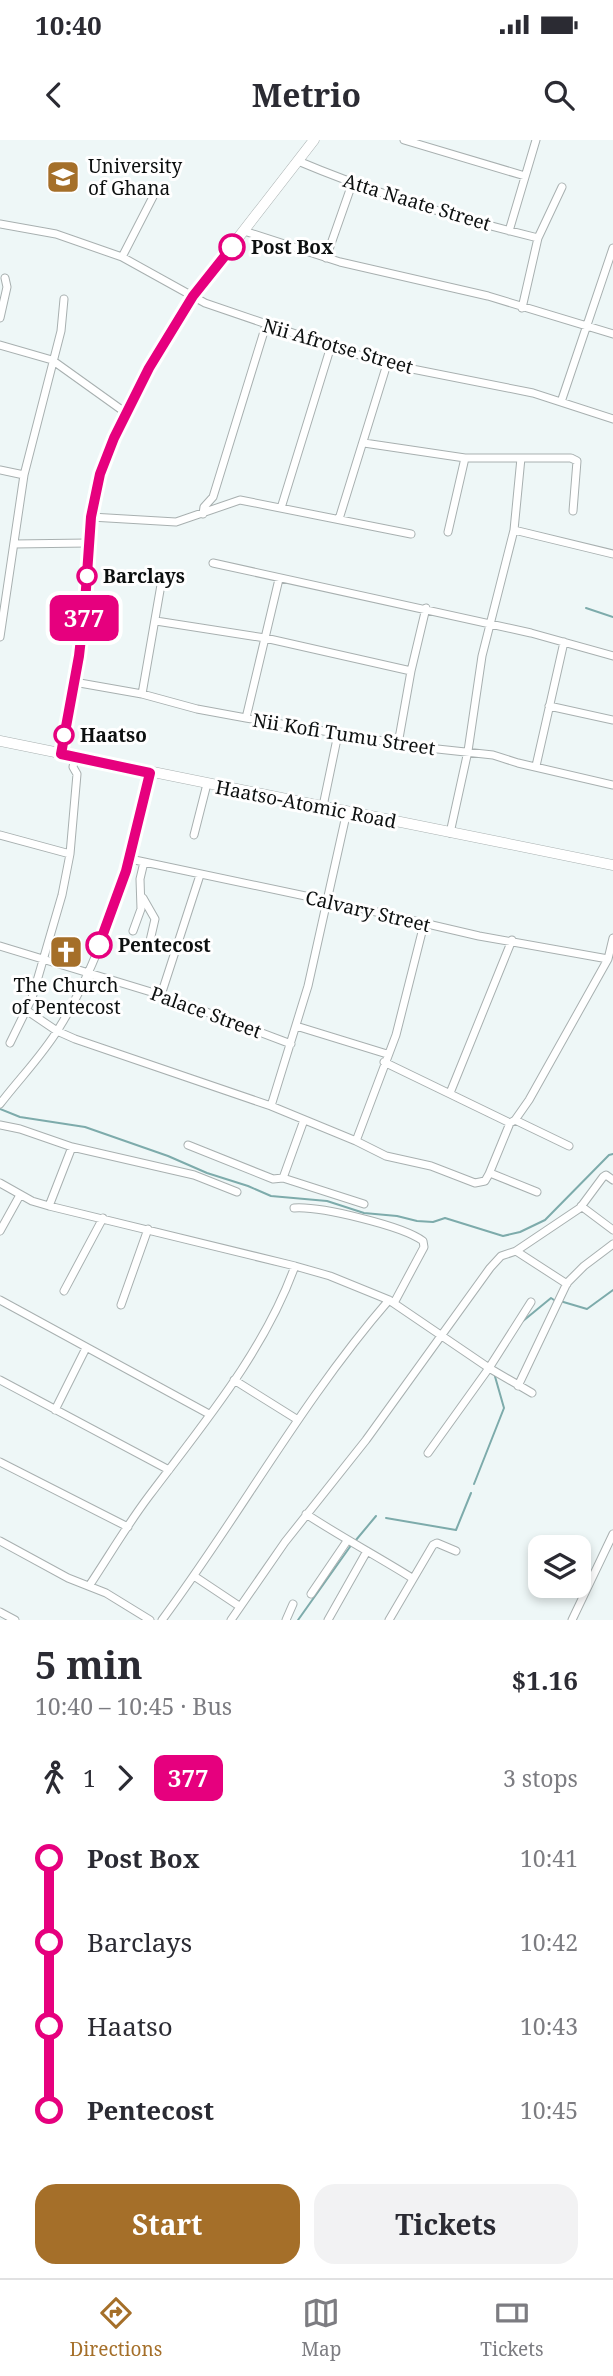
<!DOCTYPE html>
<html lang="en">
<head>
<meta charset="utf-8">
<style>
	body { margin:0; font-family:"Noto Serif",serif; background:#f2f2f3; color:#2b2b33; height:100vh; display:flex; flex-direction:column; font-size:26px; white-space:nowrap }
	* { box-sizing:border-box; margin:0 }
	p { font-size:23px; color:#7c7c81 }
	.icon { flex:none; width:38px; height:38px; fill:none; stroke:currentColor; stroke-width:2; stroke-linecap:round; stroke-linejoin:round }
	.map { position:relative; height:1480px; overflow:hidden }
	.details { display:flex; flex-direction:column; background:#fff; flex:1 }
	.details>* { flex:none }
	.badge { padding:0 14px; border-radius:10px; font-size:24px; line-height:46px }
	.fabs { position:absolute; left:528px; top:1395px; display:grid; gap:14px }
	.fabs a { display:grid; place-items:center; width:63px; height:63px; border-radius:14px; background:#fff; box-shadow:0 4px 10px #0003; font-size:35px }
	.map>.badge { position:absolute; translate:-50% -50%; box-shadow:0 0 0 4px #fff }
	.legs { display:flex; align-items:center; gap:10px; height:77px; padding:0 35px; font-size:23px }
	.legs p { margin-inline-start:auto }
	.headline { display:flex; align-items:center; justify-content:space-between; height:119px; padding:0 35px }
	h1 { font-size:38px; font-weight:700; line-height:52px }
	.primary-button { display:flex; gap:14px; margin-top:auto; padding:14px 35px }
	.primary-button a { flex:1; height:80px; border-radius:21px; background:#a56f29; color:#fff; font-size:28px; font-weight:700; line-height:80px; text-align:center }
	.primary-button a+a { background:#f2f2f3; color:#2b2b33 }
	ul { padding:0 35px; list-style:none }
	li { display:flex; align-items:center; gap:24px; height:84px; font-size:26px }
	li i { display:grid; place-items:center; width:10px; height:100%; margin:0 9px; background:currentColor }
	li i::after { content:''; width:18px; height:18px; margin:-9px; border:5px solid; border-radius:50%; background:#fff }
	li p { margin-inline-start:auto }
	li:first-child i { background:linear-gradient(#0000 50%,currentColor 0) }
	li:last-child i { background:linear-gradient(currentColor 50%,#0000 0) }
	.status { display:flex; justify-content:space-between; align-items:center; height:49px; padding:0 35px; background:#fff; direction:ltr }
	.status svg { height:19px; fill:currentColor }
	header { display:flex; justify-content:space-between; align-items:center; height:91px; padding:0 35px; background:#fff; font-size:32px; font-weight:700 }
	.tabs { display:flex; justify-content:space-around; align-items:center; height:98px; border-top:2px solid #e1e1e2; background:#fff; font-size:19px; color:#7c7c81 }
	.tabs a { display:grid; justify-items:center; gap:4px }
	.tabs .selected { color:#a56f29 }
	.map>svg:first-child { display:block }
</style>
</head>
<body>
<div class="status"><b>10:40</b><svg viewBox="0 0 49 12"><path d="M0 12V9h3v3zM5 12V6h3v6zM10 12V3h3v9zM15 12V0h3v12zM26 1h20v11H26zM47 4h2v5h-2z"/></svg></div>
<header><svg class="icon" aria-label="back" viewBox="0 0 24 24"><path d="M15 5l-7 7 7 7"/></svg>Metrio<svg class="icon" aria-label="search" viewBox="0 0 24 24"><circle cx="10" cy="10" r="6"/><path d="M15 15l6 6"/></svg></header>
<div class="map">
<svg width="613" height="1480" viewBox="0 0 613 1480">
	<rect width="100%" height="100%" fill="#eef7f7"/>
	<g fill="none" stroke-linecap="round" stroke-linejoin="round">
		<path stroke="#7dabab" stroke-width="2" d="M 586,468 L 613,477
			M 0,969 L 20,977 L 85,987 L 168,1016 L 207,1033 L 248,1046 L 271,1056 L 327,1061 L 364,1073 L 397,1076 L 417,1081 L 433,1082 L 445,1078 L 503,1096 L 520,1092 L 545,1080 L 609,1015 L 613,1014
			M 560,1161 L 587,1169 L 613,1150
			M 523,1181 L 551,1158 L 554,1160
			M 474,1344 L 504,1268 L 494,1233
			M 386,1378 L 456,1390 L 471,1353
			M 356,1400 L 376,1376
			M 298,1480 L 352,1404"/>
		<defs>
			<path id="street" d="M 404,0 L 525,36
				M 298,21 C 376,54 456,78 538,98
				M 0,84 L 56,94 L 122,117 L 205,163 L 331,206 L 387,224 L 533,253 L 613,279
				M 244,91 L 340,122 L 488,156 L 613,194
				M 509,91 L 536,0
				M 122,117 L 157,49
				M 326,118 L 352,44
				M 522,168 L 538,98 L 562,47
				M 0,178 L 7,147 L 5,138
				M 0,205 L 52,220 L 126,273
				M 561,262 L 613,108
				M 364,303 L 465,318 L 571,318 L 577,321 L 573,371
				M 0,330 L 24,335
				M 281,368 L 331,206
				M 203,374 L 204,367 L 213,357 L 266,185
				M 91,377 L 176,382 L 240,360 L 411,394
				M 339,379 L 387,224
				M 514,390 L 613,414
				M 448,392 L 465,318
				M 14,404 L 88,403
				M 213,423 L 531,493 L 613,516
				M 156,481 L 265,498 L 411,531
				M 0,497 L 24,335 L 61,191 L 64,159
				M 74,542 L 142,554 L 197,569 L 246,578 L 419,607 L 493,615 L 518,623 L 613,645
				M 142,554 L 162,439
				M 549,566 L 613,580
				M 246,578 L 279,439
				M 398,604 L 411,531 L 426,468
				M 536,626 L 564,502
				M 323,666 L 338,594
				M 450,693 L 468,611 L 482,516 L 514,390 L 521,318
				M 0,695 L 70,714
				M 194,695 L 207,644
				M 130,719 L 329,761 L 479,796 L 608,819
				M 143,758 L 155,779 L 149,805
				M 133,791 L 141,769 L 140,739 L 144,722
				M 0,806 L 161,855 L 291,904
				M 161,855 L 200,735
				M 26,870 L 57,891 L 75,899 L 271,966 L 356,1001 L 386,1016 L 431,1026 L 475,1043 L 485,1041 L 489,1034 L 510,983 L 515,980 L 529,960 L 608,819 L 613,798
				M 296,886 L 387,914
				M 10,903 L 32,858 L 62,755 L 70,714 L 77,634 L 73,627 L 75,617
				M 384,922 L 510,983
				M 450,953 L 512,800
				M 0,964 C 19,939 42,916 59,888 C 107,810 129,722 150,633
				M 271,966 L 308,846 L 347,671
				M 515,980 L 569,1006
				M 0,985 L 20,989 L 72,1007
				M 356,1001 L 396,895 L 424,784
				M 188,1005 L 273,1039 L 283,1038 L 364,1064
				M 490,1033 L 537,1052
				M 283,1038 L 304,980
				M 0,1043 L 32,1061 L 49,1066 L 295,1126 L 330,1136 L 389,1160 L 489,1228 L 428,1313
				M 49,1066 L 72,1007 L 194,1035 L 237,1052
				M 581,1066 L 613,1090
				M 294,1068 C 320,1066 403,1086 423,1101 L 424,1107 L 394,1163
				M 0,1091 L 20,1055
				M 516,1111 L 567,1144
				M 64,1151 L 103,1078
				M 0,1160 L 209,1274
				M 531,1162 L 489,1228 L 532,1253
				M 121,1165 L 148,1089
				M 0,1240 L 169,1330
				M 234,1240 L 298,1280
				M 518,1246 L 567,1143 L 584,1126 L 613,1104
				M 55,1270 L 86,1208
				M 0,1322 L 128,1387
				M 306,1374 C 341,1397 377,1416 412,1438
				M 0,1401 L 68,1438 L 106,1453 L 150,1480
				M 194,1436 L 239,1466
				M 89,1446 C 109,1416 127,1385 149,1356 C 203,1284 264,1212 295,1126
				M 311,1454 L 347,1401
				M 0,1472 L 15,1480
				M 162,1480 C 240,1375 303,1259 389,1160
				M 231,1480 L 285,1402 L 366,1300 L 490,1128 L 501,1116 L 516,1111 L 580,1068 L 603,1037 L 606,1035 L 613,1040
				M 286,1480 L 293,1464
				M 328,1480 L 367,1411
				M 389,1480 L 433,1405 L 437,1403 L 456,1411
				M 572,1480 L 613,1394"/>
			<path id="secondary" d="M 0,601 L 613,725
				M 61,614 L 82,495 L 93,361 L 106,316 L 149,228 L 193,156 L 314,0"/>
		</defs>
		<use href="#street" stroke="#a8b0b0" stroke-width="9"/>
		<use href="#secondary" stroke="#a8b0b0" stroke-width="11"/>
		<use href="#street" stroke="#fff" stroke-width="7"/>
		<use href="#secondary" stroke="#fff" stroke-width="10"/>
	</g>
	<g fill="none" stroke-linecap="round" stroke-linejoin="round">
		<defs>
			<path id="line-1" d="M 99,805 L 126,731 L 150,633 L 61,614 L 79,516 L 85,463 L 91,377 L 100,334 L 114,298 L 149,228 L 193,156 L 232,107"/>
		</defs>
		<use href="#line-1" stroke="#fff" stroke-width="16"/>
		<use href="#line-1" stroke="#e6007e" stroke-width="10"/>
	</g>
	<defs>
		<symbol id="university-square" viewBox="-11 -11 22 22"><rect x="-9" y="-9" width="18" height="18" rx="4" fill="#a56f29" stroke="#fff"/><path d="M0-5L7-2L0 1L-7-2ZM-4 1L0 2.5L4 1V4Q0 6-4 4Z" fill="#fff"/></symbol>
		<symbol id="church-square" viewBox="-11 -11 22 22"><rect x="-9" y="-9" width="18" height="18" rx="4" fill="#a56f29" stroke="#fff"/><path d="M-1.2-6h2.4v3.5h3.3v2.4h-3.3V6h-2.4V-.1h-3.3v-2.4h3.3Z" fill="#fff"/></symbol>
	</defs>
	<g fill-rule="evenodd">
		<use href="#university-square" x="44" y="18" width="38" height="38"/>
		<use href="#church-square" x="47" y="793" width="38" height="38"/>
	</g>
	<g fill="#fff" stroke="#e6007e" stroke-width="3.5">
		<circle cx="232" cy="107" r="12"/>
		<circle cx="87" cy="436" r="9"/>
		<circle cx="64" cy="595" r="9"/>
		<circle cx="99" cy="805" r="12"/>
	</g>
	<g text-anchor="middle" stroke-width="6" stroke-linejoin="round" paint-order="stroke">
		<g font-size="19" fill="#0d1010" stroke="#fff" text-anchor="start">
			<text x="88" y="33">University<tspan x="88" dy="22">of Ghana</tspan></text>
			<text x="66" y="852" text-anchor="middle">The Church<tspan x="66" dy="22">of Pentecost</tspan></text>
		</g>
		<g font-size="19" fill="#0d1010" stroke="#fff">
			<text transform="translate(417 62) rotate(17)" y="7">Atta Naate Street</text>
			<text transform="translate(338 206) rotate(16)" y="7">Nii Afrotse Street</text>
			<text transform="translate(344 594) rotate(9)" y="7">Nii Kofi Tumu Street</text>
			<text transform="translate(306 664) rotate(11)" y="7">Haatso-Atomic Road</text>
			<text transform="translate(368 771) rotate(13)" y="7">Calvary Street</text>
			<text transform="translate(206 872) rotate(20)" y="7">Palace Street</text>
		</g>
		<g font-size="19" font-weight="bold" fill="#0d1010" stroke="#fff" text-anchor="start">
			<text x="251" y="114">Post Box</text>
			<text x="103" y="443">Barclays</text>
			<text x="80" y="602">Haatso</text>
			<text x="118" y="812">Pentecost</text>
		</g>
	</g>
</svg>
<div class="fabs">
<a><svg class="icon" aria-label="layers" viewBox="0 0 24 24"><path d="M12 4l9 5-9 5-9-5zM3 14l9 5 9-5"/></svg></a>
</div>
<b class="badge" style="left:84px;top:478px;background:#e6007e;color:#fff">377</b>
</div>
<section class="details">
<div class="headline"><div><h1>5 min</h1><p>10:40 – 10:45 · Bus</p></div><b>$1.16</b></div>
<div class="legs"><svg class="icon" aria-label="walk" viewBox="0 0 24 24"><circle cx="13" cy="4" r="2"/><path d="M13 8l-2 6 4 7M11 14l-3 7M7 12l3-4h3l4 4"/></svg>1<svg class="icon" aria-label="forward" viewBox="0 0 24 24"><path d="M9 5l7 7-7 7"/></svg><b class="badge" style="background:#e6007e;color:#fff">377</b><p>3 stops</p></div>
<ul>
<li><i style="color:#e6007e"></i><b>Post Box</b><p>10:41</p></li>
<li><i style="color:#e6007e"></i><span>Barclays</span><p>10:42</p></li>
<li><i style="color:#e6007e"></i><span>Haatso</span><p>10:43</p></li>
<li><i style="color:#e6007e"></i><b>Pentecost</b><p>10:45</p></li>
</ul>
<div class="primary-button"><a>Start</a><a>Tickets</a></div>
</section>
<nav class="tabs">
<a class="selected"><svg class="icon" aria-label="directions" viewBox="0 0 24 24"><path d="M12 3l9 9-9 9-9-9zM9 14v-3h6M13 9l2 2-2 2"/></svg>Directions</a>
<a><svg class="icon" aria-label="map" viewBox="0 0 24 24"><path d="M3 6l6-2 6 2 6-2v14l-6 2-6-2-6 2zM9 4v14M15 6v14"/></svg>Map</a>
<a><svg class="icon" aria-label="tickets" viewBox="0 0 24 24"><path d="M3 7h18v10H3zM15 7v10"/></svg>Tickets</a>
</nav>
</body>
</html>
